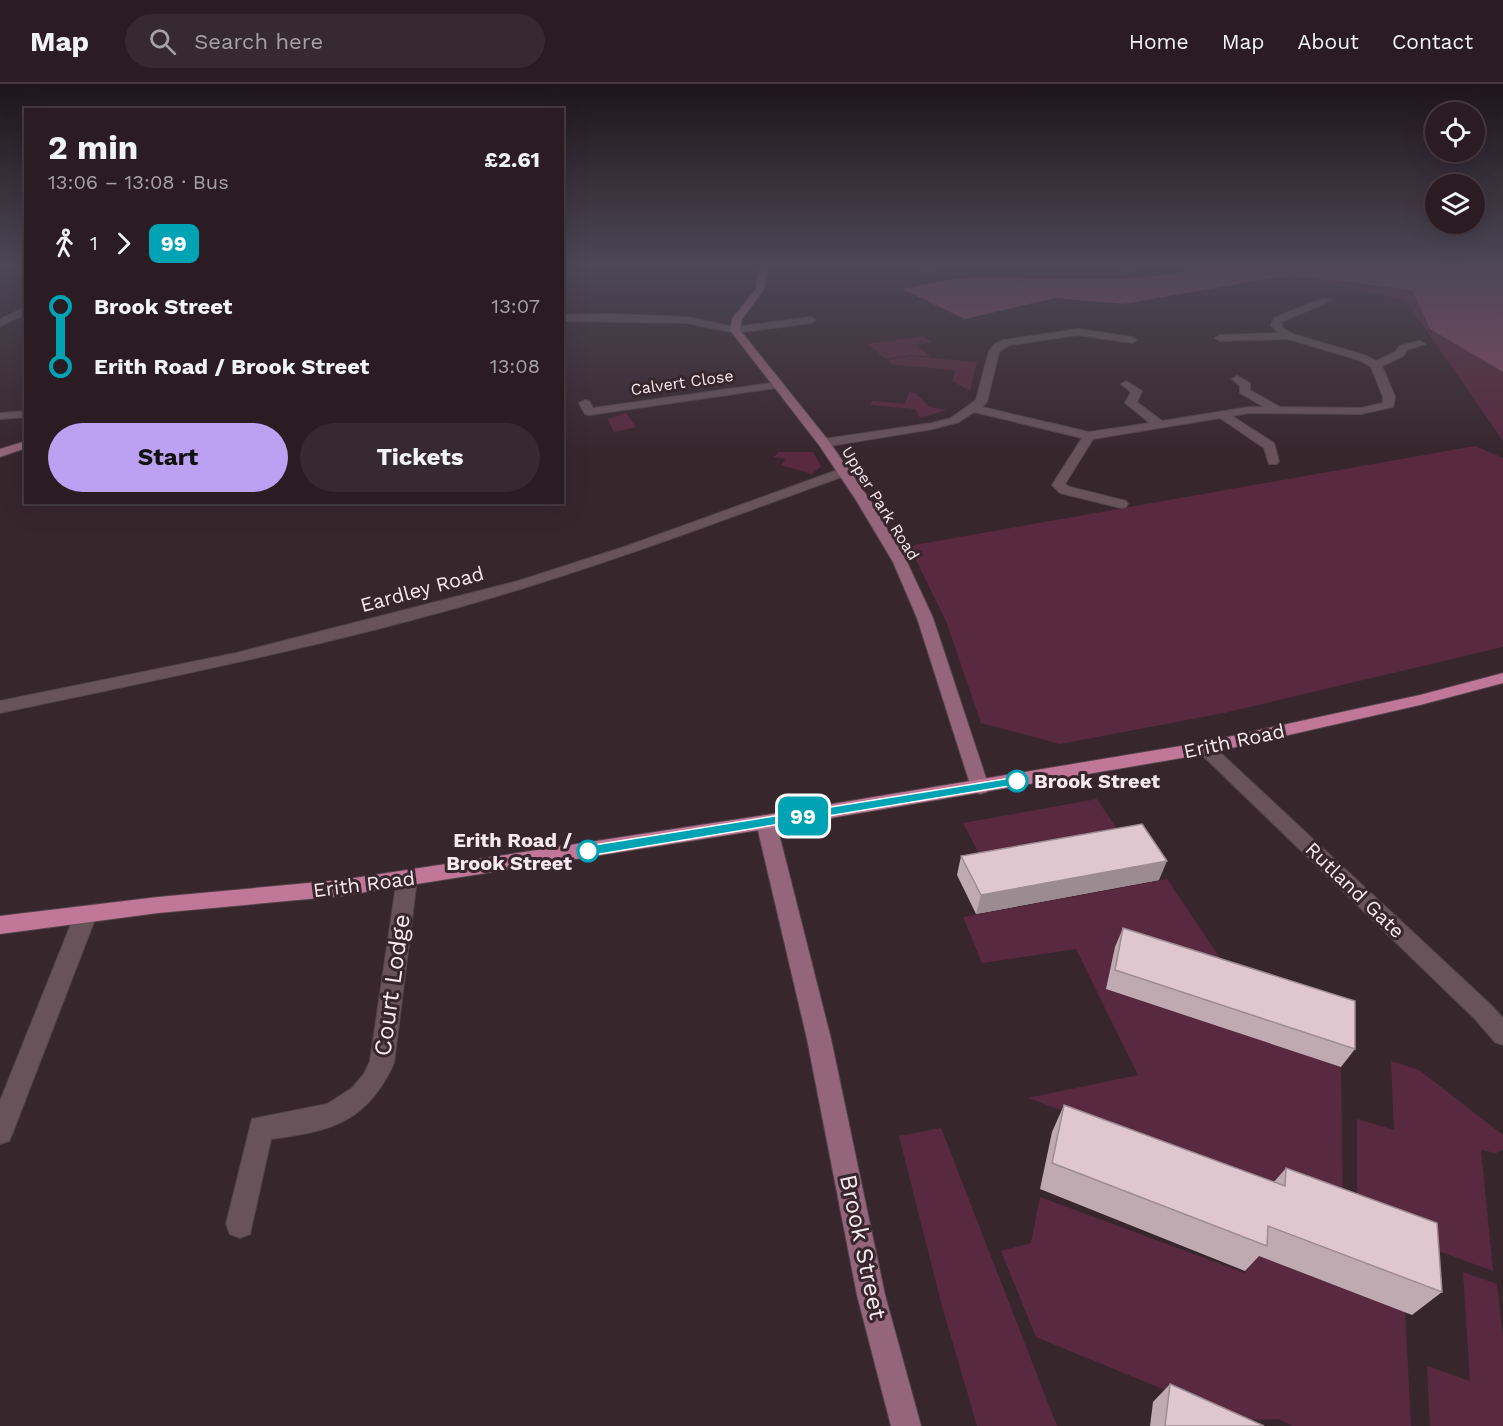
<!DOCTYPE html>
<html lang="en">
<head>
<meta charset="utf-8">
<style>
	body { margin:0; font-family:"Work Sans",sans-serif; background:#36292f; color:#f1f3f6; height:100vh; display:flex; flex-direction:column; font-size:22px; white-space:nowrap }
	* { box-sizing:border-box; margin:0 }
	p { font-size:20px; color:#a5a1a5 }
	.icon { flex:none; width:33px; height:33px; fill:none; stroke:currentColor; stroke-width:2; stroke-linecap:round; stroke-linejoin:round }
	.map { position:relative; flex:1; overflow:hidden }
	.side { position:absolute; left:24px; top:24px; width:540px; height:396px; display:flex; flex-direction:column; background:#2a1c22; border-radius:0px; box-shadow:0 6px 24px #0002,0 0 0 2px #463a40 }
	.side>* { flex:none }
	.badge { padding:0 12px; border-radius:9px; font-size:21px; line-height:39px }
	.tools { position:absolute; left:1425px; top:18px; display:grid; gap:12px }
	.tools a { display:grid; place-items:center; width:60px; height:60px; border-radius:50%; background:#2a1c22; box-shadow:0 6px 24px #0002,0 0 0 2px #463a40; font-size:30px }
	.map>.badge { position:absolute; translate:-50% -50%; box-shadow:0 0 0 3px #fff }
	.legs { display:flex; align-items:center; gap:9px; height:66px; padding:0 24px; font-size:20px }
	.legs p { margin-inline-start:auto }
	.summary { display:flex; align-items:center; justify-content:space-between; height:102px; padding:0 24px }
	h1 { font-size:33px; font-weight:700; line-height:45px }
	.primary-button { display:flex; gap:12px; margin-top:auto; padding:12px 24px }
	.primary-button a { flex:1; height:69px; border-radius:36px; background:#bca0f2; color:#111; font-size:24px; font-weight:700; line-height:69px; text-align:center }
	.primary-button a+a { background:#36292f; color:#f1f3f6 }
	ul { padding:0 24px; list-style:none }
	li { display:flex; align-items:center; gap:21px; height:60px; font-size:22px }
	li i { display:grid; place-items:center; width:9px; height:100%; margin:0 8px; background:currentColor }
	li i::after { content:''; width:15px; height:15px; margin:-8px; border:4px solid; border-radius:50%; background:#2a1c22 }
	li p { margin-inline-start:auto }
	li:first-child i { background:linear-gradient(#0000 50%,currentColor 0) }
	li:last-child i { background:linear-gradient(currentColor 50%,#0000 0) }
	header { display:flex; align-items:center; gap:36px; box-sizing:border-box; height:84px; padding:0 30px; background:#2a1c22; border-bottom:2px solid #463a40 }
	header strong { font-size:28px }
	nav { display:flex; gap:33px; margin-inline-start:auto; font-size:21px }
	.search { width:420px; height:54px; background:#36292f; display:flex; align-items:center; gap:15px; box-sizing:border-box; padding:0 21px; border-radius:33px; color:#a5a1a5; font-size:22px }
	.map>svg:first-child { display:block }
</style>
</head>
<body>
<header>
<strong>Map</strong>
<div class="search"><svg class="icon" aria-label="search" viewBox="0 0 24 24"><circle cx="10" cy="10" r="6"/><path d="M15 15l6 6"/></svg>Search here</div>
<nav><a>Home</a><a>Map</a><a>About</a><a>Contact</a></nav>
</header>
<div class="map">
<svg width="1503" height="1342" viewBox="0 0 1503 1342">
	<rect width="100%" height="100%" fill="#38262d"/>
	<path fill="#592a3f" d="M 1212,181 L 1503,181 L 1503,357 L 1406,217 L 1291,191 L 1123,220 L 1051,207 L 965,235 L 902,205 C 924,201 948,195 970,194 C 1046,192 1139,203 1212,181 Z
		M 923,252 L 931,258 L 916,261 L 931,273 L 911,271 L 886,275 L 868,260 Z
		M 911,272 L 977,278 L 970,307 L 952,297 L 955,286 L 893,281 L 887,276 Z
		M 909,308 L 915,309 L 930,323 L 947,326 L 920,334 L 915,325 L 870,321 L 872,317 L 905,320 Z
		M 626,329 L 636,343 L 614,348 L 607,335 Z
		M 1475,362 L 1503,374 L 1503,563 L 1224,629 L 1060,660 L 981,639 L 946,537 L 909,462 Z
		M 778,368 L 813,368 L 821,382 L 812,390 L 781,381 L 786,375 L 774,373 Z
		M 1097,715 L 1125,757 L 986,783 L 963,739 Z
		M 1167,795 L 1232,892 L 1341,983 L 1343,1130 L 1028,1014 L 1138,991 L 1076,865 L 982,879 L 963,833 Z
		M 1391,977 L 1419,986 L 1503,1051 L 1503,1066 L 1496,1069 L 1481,1066 L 1493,1187 L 1357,1137 L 1357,1035 L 1394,1046 Z
		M 941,1044 L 1057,1342 L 977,1342 L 942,1222 L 899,1052 Z
		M 1040,1113 L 1245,1189 L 1247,1167 L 1405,1228 L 1411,1342 L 1293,1342 L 1278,1335 L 1238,1336 L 1036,1253 L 1001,1167 L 1031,1159 Z
		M 1463,1188 L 1497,1200 L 1503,1253 L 1503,1342 L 1430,1342 L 1427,1282 L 1470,1297 Z"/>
	<path fill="#864a64" d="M 1212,181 L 1503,181 L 1503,288 L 1430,245 L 1412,206 L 1291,191 L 1123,220 L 1055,214 L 965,235 L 902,205 C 924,201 948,195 970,194 C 1046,192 1139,203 1212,181 Z"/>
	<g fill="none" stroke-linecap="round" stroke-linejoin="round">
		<defs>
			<path id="street" d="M 917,181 L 926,181 L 930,187 L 923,189 Z
				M 1117,181 L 1127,181 L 1131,185 L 1124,187 Z
				M 1324,214 L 1332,216 L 1281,238 L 1283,244 L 1293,250 L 1367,272 L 1376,277 L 1395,268 L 1399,262 L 1420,257 L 1425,260 L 1407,266 L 1403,272 L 1382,282 L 1395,313 L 1393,323 L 1361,330 L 1249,329 L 1232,332 L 1274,359 L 1279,377 L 1277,380 L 1269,380 L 1264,364 L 1220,334 L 1093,355 L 1065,400 L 1070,403 L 1126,417 L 1128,420 L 1126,423 L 1121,424 L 1060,409 L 1052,401 L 1082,354 L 974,328 L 959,338 L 933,345 L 824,363 L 818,359 L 824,355 L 932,339 L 951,334 L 976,316 L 989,267 L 995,260 L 1004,256 L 1078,245 L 1132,253 L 1137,256 L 1132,259 L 1078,251 L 1010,261 L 999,268 L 987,318 L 982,323 L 1089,348 L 1150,339 L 1125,319 L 1131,308 L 1121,300 L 1126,297 L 1142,307 L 1137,318 L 1162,337 L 1249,323 L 1264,323 L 1240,309 L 1240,302 L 1232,295 L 1237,292 L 1250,299 L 1250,306 L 1280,323 L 1361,324 L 1383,319 L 1383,313 L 1371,283 L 1359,276 L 1288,255 L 1220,257 L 1215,254 L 1220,251 L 1278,249 L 1271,241 L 1274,234 Z
				M 26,223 L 26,230 L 0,242 L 0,235 Z
				M 610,230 L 687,233 L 735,243 L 811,233 L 816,236 L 811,239 L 735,249 L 687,239 L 562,237 L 562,231 Z
				M 779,298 L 783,299 L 783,303 L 589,331 L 585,330 L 579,319 L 585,316 L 589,317 L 593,324 Z
				M 26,327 L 26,333 L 0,335 L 0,329 Z
				M 843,384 L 847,385 L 849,388 L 847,391 C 742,429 637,469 530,502 C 357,556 178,591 0,629 L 0,617 L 236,569 L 518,497 L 627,462 Z
				M 1205,658 L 1211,660 L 1491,921 L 1503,934 L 1503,961 L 1495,958 L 1475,935 L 1199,668 L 1196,664 L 1199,660 Z
				M 407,787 L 414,789 L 417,795 L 394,979 C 367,1038 332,1047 271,1055 L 250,1150 L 240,1154 L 230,1150 L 226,1140 L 252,1035 L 327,1020 L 352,1004 L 364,990 L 370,977 L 397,795 L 400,789 Z
				M 86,822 L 93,824 L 97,830 L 13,1048 L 9,1057 L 0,1060 L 0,1017 L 75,830 L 79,824 Z"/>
			<path id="secondary" d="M 759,181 L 767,181 L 764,205 L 742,235 L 740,246 L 828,356 L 870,416 L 907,478 L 933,534 L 989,703 L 987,708 L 980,710 L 973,708 L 971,703 L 917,534 L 893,478 L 856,416 L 819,361 L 730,246 L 732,235 L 756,205 Z
				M 26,357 L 26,364 L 0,373 L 0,365 Z
				M 766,731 L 773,733 L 776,738 L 831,955 L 885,1211 L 921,1342 L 891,1342 L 857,1211 L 807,955 L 756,738 L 759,733 Z"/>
			<path id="primary" d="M 1503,589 L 1503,599 L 1420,621 L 1205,670 L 766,745 L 341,812 L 158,829 L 0,850 L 0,832 L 158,813 L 341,796 L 766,731 L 1205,658 L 1420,611 Z"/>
		</defs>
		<use href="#street" stroke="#53444a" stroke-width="2"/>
		<use href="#secondary" stroke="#53444a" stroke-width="2"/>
		<use href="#primary" stroke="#53444a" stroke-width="2"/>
		<use href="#street" fill="#68535b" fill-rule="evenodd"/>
		<use href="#secondary" fill="#956579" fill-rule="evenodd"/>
		<use href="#primary" fill="#c17797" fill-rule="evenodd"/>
	</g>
	<path fill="#c0aab2" d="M 961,772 L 1159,796 L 976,830 L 957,791 Z
		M 1123,844 L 1355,965 L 1341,983 L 1106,905 L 1115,863 Z
		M 1064,1021 L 1274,1098 L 1286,1084 L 1442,1208 L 1412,1231 L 1259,1172 L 1245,1187 L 1040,1105 L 1052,1048 Z
		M 1170,1300 L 1264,1342 L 1150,1342 L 1153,1318 Z"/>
	<path fill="#9c8b91" d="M 1167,777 L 1159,796 L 976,830 L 981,811 Z"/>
	<path fill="#dfc6cf" stroke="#9c8b91" stroke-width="1.5" d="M 1142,740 L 1167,777 L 981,811 L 961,772 Z
		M 1123,844 L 1355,917 L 1355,965 L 1115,886 Z
		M 1064,1021 L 1285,1102 L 1286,1084 L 1437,1139 L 1442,1208 L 1268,1142 L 1267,1162 L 1052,1079 Z
		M 1170,1300 L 1264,1342 L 1165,1342 Z"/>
	<linearGradient id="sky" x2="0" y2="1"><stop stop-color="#1f1519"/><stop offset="0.49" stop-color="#4d4757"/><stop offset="1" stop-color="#4d4757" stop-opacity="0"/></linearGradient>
	<rect width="1503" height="369" fill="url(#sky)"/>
	<path fill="#00a3b4" stroke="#fff" stroke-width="1.5" d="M 1017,693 L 1023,697 L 1021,700 L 588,772 L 582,767 L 588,762 Z"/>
	<g fill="#fff" stroke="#00a3b4" stroke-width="3">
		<circle cx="1017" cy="697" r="10"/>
		<circle cx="588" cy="767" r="10"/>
	</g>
	<g text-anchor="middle" stroke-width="6" stroke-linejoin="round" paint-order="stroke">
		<g font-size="16" fill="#f7eaef" stroke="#38262d">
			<text transform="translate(682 298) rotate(-8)" y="6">Calvert Close</text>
			<text transform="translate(881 419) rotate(58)" y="6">Upper Park Road</text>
		</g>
		<g font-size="20" fill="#f7eaef" stroke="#38262d">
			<text transform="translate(422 505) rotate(-15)" y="7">Eardley Road</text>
			<text transform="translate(1234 657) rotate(-12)" y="7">Erith Road</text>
			<text transform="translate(364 800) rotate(-7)" y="7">Erith Road</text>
			<text transform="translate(1355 806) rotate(44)" y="7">Rutland Gate</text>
		</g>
		<g font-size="20" font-weight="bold" fill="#f7eaef" stroke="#38262d" text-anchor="start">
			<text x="1034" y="704">Brook Street</text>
			<text x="572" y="763" text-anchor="end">Erith Road /<tspan x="572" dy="23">Brook Street</tspan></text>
		</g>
		<g font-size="24" fill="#f7eaef" stroke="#38262d">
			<text transform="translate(392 901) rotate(-82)" y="8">Court Lodge</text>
			<text transform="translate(863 1163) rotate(78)" y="8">Brook Street</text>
		</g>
	</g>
</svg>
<div class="tools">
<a><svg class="icon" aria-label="locate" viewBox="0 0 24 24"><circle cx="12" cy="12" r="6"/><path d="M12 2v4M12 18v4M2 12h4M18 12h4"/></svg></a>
<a><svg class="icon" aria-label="layers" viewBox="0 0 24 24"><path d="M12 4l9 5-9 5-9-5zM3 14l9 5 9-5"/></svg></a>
</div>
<b class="badge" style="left:803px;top:732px;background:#00a3b4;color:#fff">99</b>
<section class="side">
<div class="summary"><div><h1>2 min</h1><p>13:06 – 13:08 · Bus</p></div><b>£2.61</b></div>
<div class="legs"><svg class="icon" aria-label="walk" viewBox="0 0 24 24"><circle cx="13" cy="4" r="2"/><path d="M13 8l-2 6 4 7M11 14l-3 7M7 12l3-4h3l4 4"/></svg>1<svg class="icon" aria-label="forward" viewBox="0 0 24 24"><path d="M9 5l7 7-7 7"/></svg><b class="badge" style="background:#00a3b4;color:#fff">99</b></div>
<ul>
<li><i style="color:#00a3b4"></i><b>Brook Street</b><p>13:07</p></li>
<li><i style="color:#00a3b4"></i><b>Erith Road / Brook Street</b><p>13:08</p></li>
</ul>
<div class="primary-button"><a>Start</a><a>Tickets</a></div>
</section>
</div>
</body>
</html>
